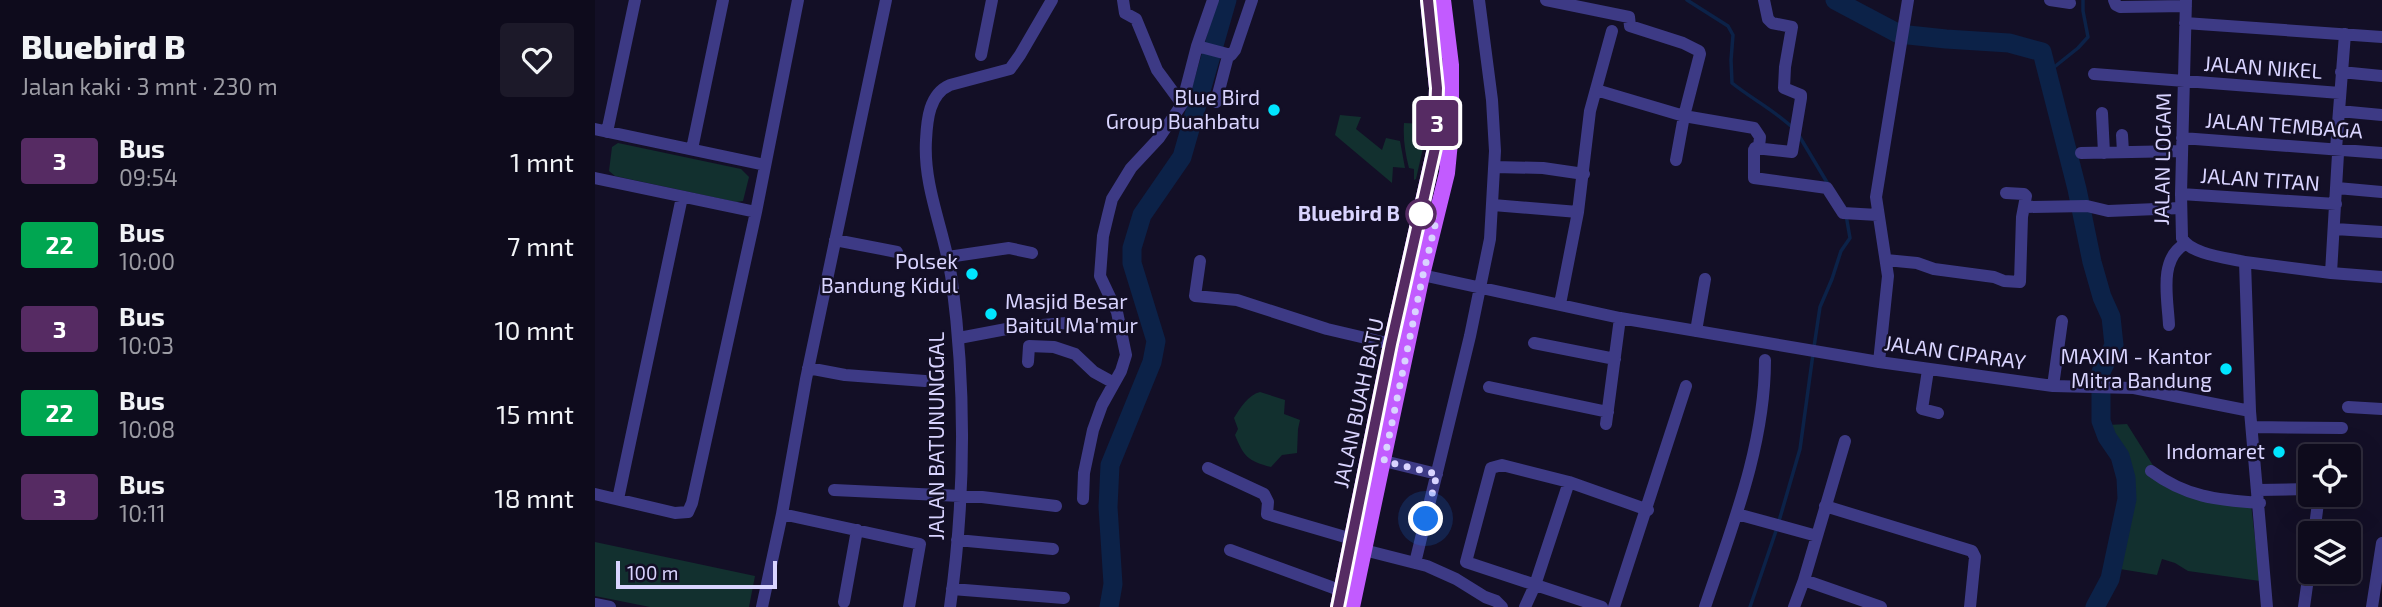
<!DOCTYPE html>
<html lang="id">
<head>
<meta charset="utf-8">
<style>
	body { margin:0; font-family:"Exo 2",sans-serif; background:#1c1929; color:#f1f3f6; height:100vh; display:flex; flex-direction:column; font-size:26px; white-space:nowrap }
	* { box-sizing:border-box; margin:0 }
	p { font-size:23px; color:#9b9ba3 }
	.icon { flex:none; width:38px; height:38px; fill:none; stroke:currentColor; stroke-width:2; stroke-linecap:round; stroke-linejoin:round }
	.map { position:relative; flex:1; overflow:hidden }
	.panel { display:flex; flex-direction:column; background:#0e0b1c; width:595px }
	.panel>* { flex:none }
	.badge { padding:0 14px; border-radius:5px; font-size:24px; line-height:46px }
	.tools { position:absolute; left:1703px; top:444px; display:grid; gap:14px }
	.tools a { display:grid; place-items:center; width:63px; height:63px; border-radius:7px; background:#0e0b1c; box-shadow:0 7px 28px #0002,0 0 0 2px #2e2b3b; font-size:35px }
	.scale { position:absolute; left:21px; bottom:18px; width:161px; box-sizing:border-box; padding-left:7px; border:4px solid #d9d4ff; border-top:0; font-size:19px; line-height:24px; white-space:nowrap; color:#d9d4ff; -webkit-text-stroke:5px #130f26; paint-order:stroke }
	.you { position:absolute; width:35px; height:35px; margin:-18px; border:5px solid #fff; border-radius:50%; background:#1a73e8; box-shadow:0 0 0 10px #1a73e833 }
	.map>.badge { position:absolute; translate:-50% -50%; box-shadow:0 0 0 4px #fff }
	.round { display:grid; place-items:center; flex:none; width:74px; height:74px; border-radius:7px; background:#1c1929 }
	.summary { display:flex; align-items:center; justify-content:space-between; height:119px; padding:0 21px }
	h1 { font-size:33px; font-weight:800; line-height:52px }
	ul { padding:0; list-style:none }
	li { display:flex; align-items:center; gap:21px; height:84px; padding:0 21px }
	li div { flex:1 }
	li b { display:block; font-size:26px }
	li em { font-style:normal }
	li .badge { min-width:77px; font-weight:700; text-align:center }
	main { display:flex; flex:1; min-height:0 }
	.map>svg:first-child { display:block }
</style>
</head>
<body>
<main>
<section class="panel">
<div class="summary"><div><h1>Bluebird B</h1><p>Jalan kaki · 3 mnt · 230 m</p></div><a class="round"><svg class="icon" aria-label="heart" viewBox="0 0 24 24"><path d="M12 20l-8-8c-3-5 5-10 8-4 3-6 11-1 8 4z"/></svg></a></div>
<ul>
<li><span class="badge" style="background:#562b63;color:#fff">3</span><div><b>Bus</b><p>09:54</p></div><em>1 mnt</em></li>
<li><span class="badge" style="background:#00a651;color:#fff">22</span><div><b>Bus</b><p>10:00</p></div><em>7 mnt</em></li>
<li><span class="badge" style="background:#562b63;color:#fff">3</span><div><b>Bus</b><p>10:03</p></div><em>10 mnt</em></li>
<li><span class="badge" style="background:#00a651;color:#fff">22</span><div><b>Bus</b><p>10:08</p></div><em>15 mnt</em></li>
<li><span class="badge" style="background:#562b63;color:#fff">3</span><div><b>Bus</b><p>10:11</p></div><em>18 mnt</em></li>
</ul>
</section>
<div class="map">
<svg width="1787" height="607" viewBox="0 0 1787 607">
	<rect width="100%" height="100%" fill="#130f26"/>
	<path fill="#12302f" d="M 745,115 L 766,117 L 761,129 L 787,150 L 791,138 L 805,141 L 810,168 L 798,167 L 797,183 L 740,135 Z
		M 809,123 L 829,124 L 828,148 L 821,179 L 819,180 L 819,169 L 814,168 C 810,152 808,139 809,123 Z
		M 23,143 L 146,169 L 154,177 L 148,201 L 141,202 L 20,176 L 14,171 L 17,147 Z
		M 665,392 L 690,400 L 689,414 L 705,420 L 703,429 L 702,453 L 687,455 L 676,467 C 653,461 649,457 640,435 L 643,429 L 639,418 C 645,408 653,395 665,392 Z
		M 1532,424 L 1559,467 L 1586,489 L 1656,504 L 1665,581 L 1593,571 L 1580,563 L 1567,559 L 1562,575 L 1525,569 L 1530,519 L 1537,481 L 1513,425 Z
		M 0,542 L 160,576 L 154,607 L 55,607 L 0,596 Z"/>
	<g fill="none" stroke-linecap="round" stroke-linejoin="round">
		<path stroke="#0c2248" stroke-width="3.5" d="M 1092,0 L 1133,26 L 1138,35 L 1136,60 L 1137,83 C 1157,99 1179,110 1198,128
			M 1453,72 L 1483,48 L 1493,37 L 1488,11 L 1488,0
			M 1203,134 L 1233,184
			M 1219,347 L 1225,307 L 1237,279 L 1246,251 L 1255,238 L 1251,215
			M 1184,521 L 1205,449 L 1218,354
			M 1155,607 L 1182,528"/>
		<path stroke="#0c2248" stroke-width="19" d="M 1240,0 L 1304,34 L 1351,39 L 1414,43 L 1447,52 L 1482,189 L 1497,262 L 1507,297 L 1516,317 L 1519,345 L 1506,372 L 1506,421 L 1512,437 L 1525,456 L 1531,478 L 1532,499 L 1515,579 L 1500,607
			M 514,607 L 518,584 L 513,507 L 515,465 L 557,362 L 561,341 L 537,263 L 537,248 L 547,215 L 587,157 L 632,0"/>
		<path stroke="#3d3a85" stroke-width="12" d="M 528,0 L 530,13 L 541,19 L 562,70 L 587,104
			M 951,0 L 1034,17 L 1035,26 L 1088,43 L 1104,51 L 1105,54 L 1089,116 L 1081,160
			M 1455,0 L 1475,3
			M 1519,0 L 1521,5 L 1525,7 L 1591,6
			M 1591,0 L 1586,194 L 1587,238 C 1594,254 1633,258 1650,262 L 1655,411 L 1672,607
			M 1590,23 L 1787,37
			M 602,46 L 636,55 L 640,50 L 657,0
			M 386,55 L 397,0
			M 1746,72 L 1787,76
			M 1499,74 L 1745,93
			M 1001,90 L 1089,116 L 1159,128 L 1165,137 L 1164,147 L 1159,150 L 1159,178 L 1232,188 L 1248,213 L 1283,215
			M 621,102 L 633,56
			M 1744,111 L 1787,115
			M 1507,113 L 1509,153
			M 0,129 L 170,165
			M 12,132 L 40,0
			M 1527,135 L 1528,152
			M 1587,138 L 1787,153
			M 1160,148 L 1197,152 L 1206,98 L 1206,95 L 1189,88 L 1190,67 L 1197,27 L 1177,23 L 1173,19 L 1169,0
			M 97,149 L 128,0
			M 1486,153 L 1587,151
			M 899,167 L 948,168 L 989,174
			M 0,178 L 161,212
			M 1742,188 L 1787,192
			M 1586,194 L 1741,204
			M 898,205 L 983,212
			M 1431,207 L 1492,206 L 1513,211 L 1586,208
			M 1740,229 L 1787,232
			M 240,240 L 302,252
			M 353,257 L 414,248 L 437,253
			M 1291,260 L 1322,263 L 1339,269 L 1399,277 L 1409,281 L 1425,282 L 1427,217 L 1431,196 L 1429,194 L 1411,193
			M 605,261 L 600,296 L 642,300 L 732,329 L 796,344
			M 1650,262 L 1736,273 L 1787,277
			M 1736,273 L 1743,154 L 1741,149 L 1750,34
			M 827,275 L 1025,318 L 1284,362 L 1458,386 L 1539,388 L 1655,411
			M 965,304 L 983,212 L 995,111 L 1017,31
			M 1574,325 C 1573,300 1563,259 1590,244
			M 1101,331 L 1110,279
			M 364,338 L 422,327 L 472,323
			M 939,343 L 1020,359
			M 433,362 L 434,346 L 459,347 L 480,354 L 499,372 L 519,383
			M 1284,362 L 1293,276 L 1281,197 L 1313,0
			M 213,368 L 250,375 L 330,381
			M 1333,370 L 1327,409 L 1343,413
			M 1458,386 L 1467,321
			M 894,387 L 1013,412
			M 1753,407 L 1787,409
			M 1011,424 L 1025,318
			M 1657,427 L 1747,428
			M 1250,441 L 1209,580 L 1286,607
			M 789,461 L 842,474
			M 613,468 L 669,494 L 673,502 L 672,514 L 757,539
			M 1556,471 C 1591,497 1622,500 1665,503
			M 239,490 L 387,497 L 461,506
			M 1664,490 L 1715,489
			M 0,494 L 80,513 L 93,512 L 97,503 L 161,212 L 203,0
			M 23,499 L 87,197
			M 488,499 L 489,473 L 498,430 L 507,405 L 526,371 L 531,355 L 522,312 L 505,276 L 508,236 L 513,215 L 517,199 L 536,168 L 564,138 L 587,104 L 602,46 L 618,0
			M 1230,506 L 1377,551 L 1380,557 L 1375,607
			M 187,514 L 325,544 L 314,607
			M 1142,514 L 1222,536
			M 1719,534 L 1724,495
			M 362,540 L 458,549
			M 635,550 L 747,591
			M 769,550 L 832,566 L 861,579 L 890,597 L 901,601 L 907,607
			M 820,563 L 875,336 L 895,239 L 900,151 L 897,100 L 884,0
			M 357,589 L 469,598
			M 249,602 L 262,530
			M 0,604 L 15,607
			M 167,607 L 187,514 L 211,379 L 291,0
			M 355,607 C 370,500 371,389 357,282 C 351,234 328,189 331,140 C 332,120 334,94 355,85 L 415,69 L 425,55 L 457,0
			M 930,607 L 940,585 L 974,482
			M 1007,607 L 871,562 L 896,468 L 907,465 L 974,482 L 1053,510
			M 1019,607 L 1091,386
			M 1110,607 C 1137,527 1170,445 1170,360
			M 1199,607 L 1209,580
			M 1709,607 L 1715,564
			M 1777,607 L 1787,543"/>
		<path stroke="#c25bff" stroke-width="16" d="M 743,607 L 796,344 L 840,148 L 842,88 L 833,0
			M 757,607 L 827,275 L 852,173 L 856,132 L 856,65 L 848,0"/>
	</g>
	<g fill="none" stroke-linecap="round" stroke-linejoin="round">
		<defs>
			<path id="line" d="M 743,607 L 796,344 L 840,148 L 842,88 L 833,0"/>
		</defs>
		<use href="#line" stroke="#fff" stroke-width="16"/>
		<use href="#line" stroke="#562b63" stroke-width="10"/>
		<path stroke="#d9d4ff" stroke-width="7" stroke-dasharray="0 12.6" d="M 826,214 L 842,217 L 828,275 L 789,461 L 842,474 L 831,519"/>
	</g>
	<g fill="#00e5ff" stroke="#130f26" stroke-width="2.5">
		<circle cx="679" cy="110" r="7"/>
		<circle cx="377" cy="274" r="7"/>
		<circle cx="396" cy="314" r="7"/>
		<circle cx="1631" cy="369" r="7"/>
		<circle cx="1684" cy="452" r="7"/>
	</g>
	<circle fill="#fff" stroke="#562b63" stroke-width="3.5" cx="826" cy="214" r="14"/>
	<g text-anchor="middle" stroke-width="5" stroke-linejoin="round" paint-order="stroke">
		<g font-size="21" fill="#d9d4ff" stroke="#130f26">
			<text transform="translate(1668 68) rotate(4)" y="7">JALAN NIKEL</text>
			<text transform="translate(1689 126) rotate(4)" y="7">JALAN TEMBAGA</text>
			<text transform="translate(1568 159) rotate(-89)" y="7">JALAN LOGAM</text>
			<text transform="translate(1665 180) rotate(4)" y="7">JALAN TITAN</text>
			<text transform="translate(1360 353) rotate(8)" y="7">JALAN CIPARAY</text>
			<text transform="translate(764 403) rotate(-78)" y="7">JALAN BUAH BATU</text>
			<text transform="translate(342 436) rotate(-90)" y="7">JALAN BATUNUNGGAL</text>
		</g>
		<g font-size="21" fill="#d9d4ff" stroke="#130f26" text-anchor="end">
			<text x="665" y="105">Blue Bird<tspan x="665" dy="24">Group Buahbatu</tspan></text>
			<text x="363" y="269">Polsek<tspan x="363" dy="24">Bandung Kidul</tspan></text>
			<text x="410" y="309" text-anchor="start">Masjid Besar<tspan x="410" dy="24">Baitul Ma'mur</tspan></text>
			<text x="1617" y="364">MAXIM - Kantor<tspan x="1617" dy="24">Mitra Bandung</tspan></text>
			<text x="1670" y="459">Indomaret</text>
		</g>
		<g font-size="21" font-weight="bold" fill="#d9d4ff" stroke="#130f26" text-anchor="end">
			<text x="805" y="221">Bluebird B</text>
		</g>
	</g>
</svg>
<div class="tools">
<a><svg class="icon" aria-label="locate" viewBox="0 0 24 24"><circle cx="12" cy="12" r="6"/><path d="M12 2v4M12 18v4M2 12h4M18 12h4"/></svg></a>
<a><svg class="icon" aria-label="layers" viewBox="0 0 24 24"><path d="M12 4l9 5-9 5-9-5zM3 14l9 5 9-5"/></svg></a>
</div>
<div class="scale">100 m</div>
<div class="you" style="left:831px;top:519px"></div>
<b class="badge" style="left:842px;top:123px;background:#562b63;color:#fff">3</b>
</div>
</main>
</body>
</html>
